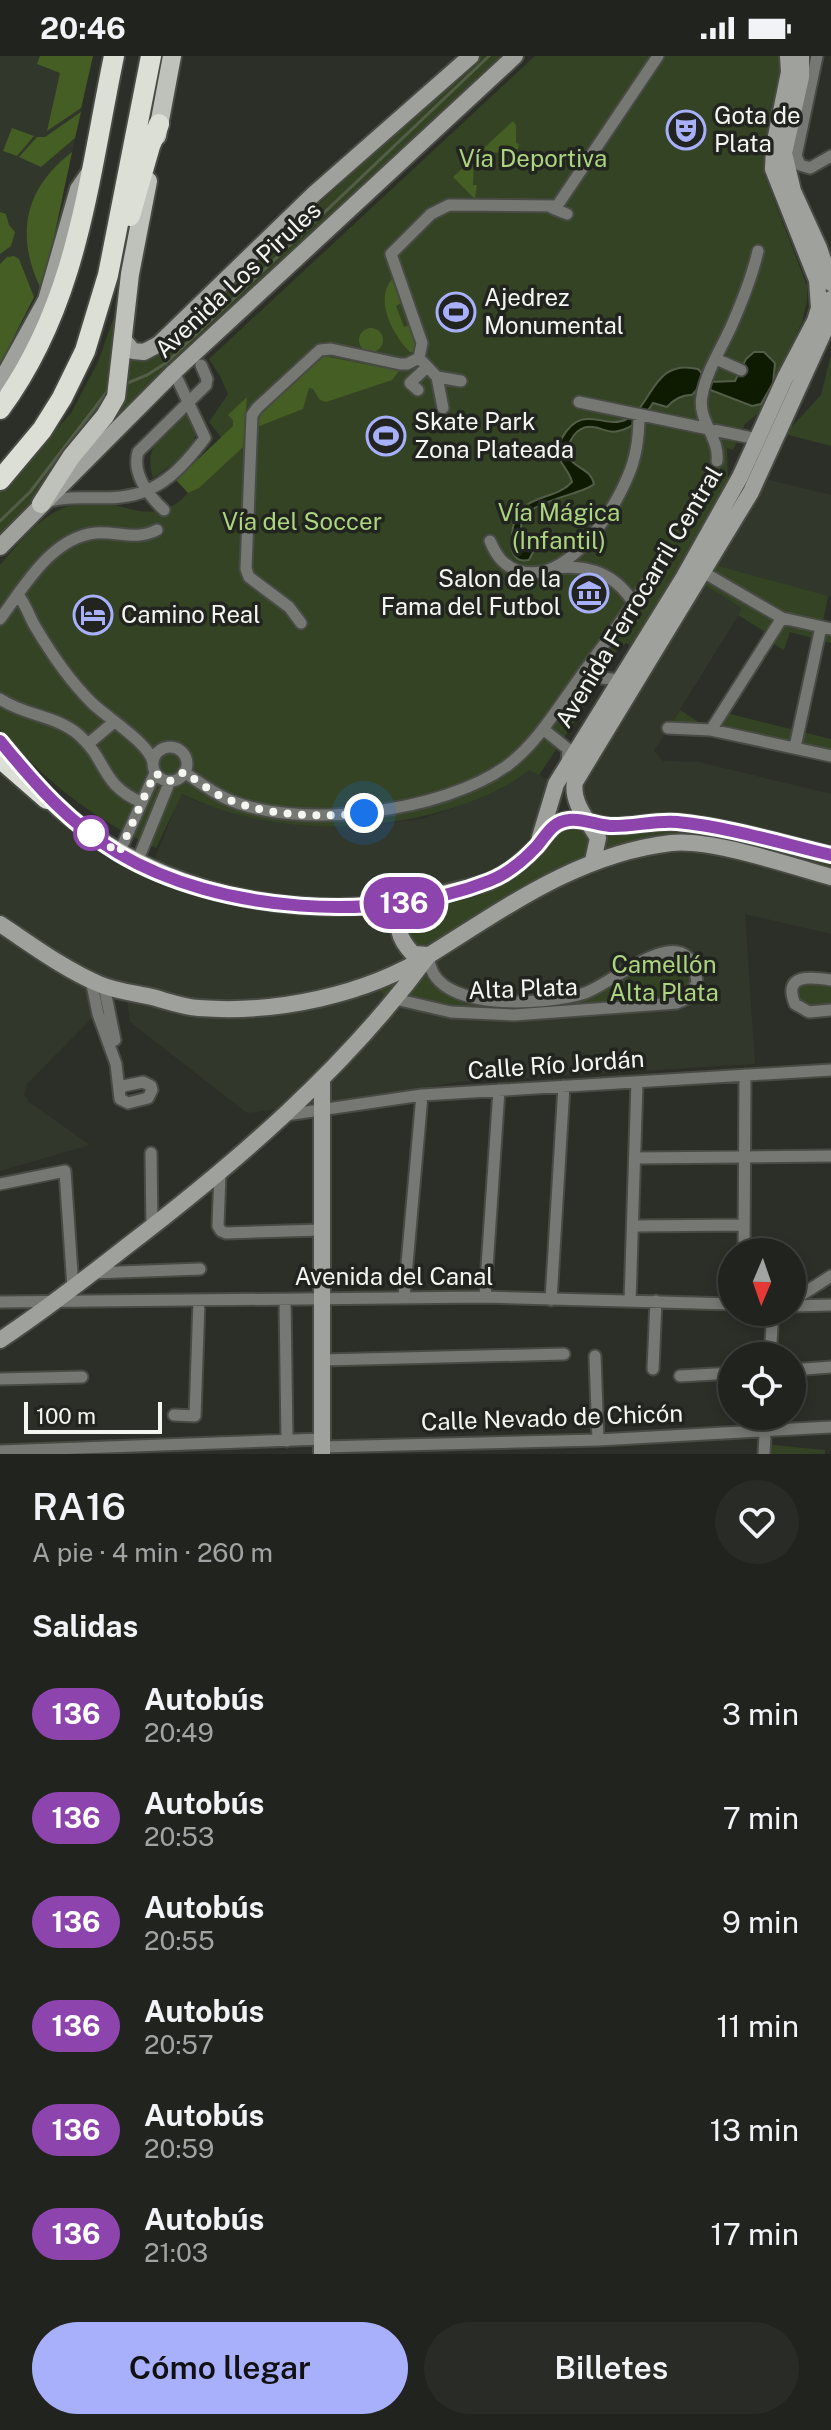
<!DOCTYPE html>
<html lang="es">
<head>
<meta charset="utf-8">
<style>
	body { margin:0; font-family:"Public Sans",sans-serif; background:#292b27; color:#f1f3f6; height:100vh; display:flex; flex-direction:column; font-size:30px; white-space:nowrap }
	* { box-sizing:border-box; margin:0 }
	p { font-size:26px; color:#a2a4a4 }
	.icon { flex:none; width:44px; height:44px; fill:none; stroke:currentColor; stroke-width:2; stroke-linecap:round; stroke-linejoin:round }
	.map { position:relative; height:1398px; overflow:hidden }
	.panel { display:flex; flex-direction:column; background:#21231e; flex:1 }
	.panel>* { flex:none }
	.badge { padding:0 16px; border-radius:26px; font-size:28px; line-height:52px }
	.needle { width:52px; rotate:182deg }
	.buttons { position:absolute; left:718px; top:1182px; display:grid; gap:16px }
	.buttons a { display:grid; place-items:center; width:88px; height:88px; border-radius:50%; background:#21231e; box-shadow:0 4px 12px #0003,0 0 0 2px #3e403c; font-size:40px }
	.scale { position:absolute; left:24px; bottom:20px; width:138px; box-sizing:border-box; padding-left:8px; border:4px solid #f3f6f1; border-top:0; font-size:22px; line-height:28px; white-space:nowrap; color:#f3f6f1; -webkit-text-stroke:6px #22251f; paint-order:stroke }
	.you { position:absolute; width:40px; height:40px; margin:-20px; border:6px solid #fff; border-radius:50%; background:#1a73e8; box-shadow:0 0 0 12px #1a73e833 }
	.map>.badge { position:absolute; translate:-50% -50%; box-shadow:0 0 0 4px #fff }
	h2 { padding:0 32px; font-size:30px; line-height:72px }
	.round { display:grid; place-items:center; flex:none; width:84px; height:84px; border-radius:42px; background:#292b27 }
	.summary { display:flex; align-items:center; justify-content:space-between; height:136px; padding:0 32px }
	h1 { font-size:38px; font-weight:600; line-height:60px }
	.cta { display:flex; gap:16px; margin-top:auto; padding:16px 32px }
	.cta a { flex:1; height:92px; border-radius:48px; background:#a8b0fc; color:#111; font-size:32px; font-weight:600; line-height:92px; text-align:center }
	.cta a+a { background:#292b27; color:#f1f3f6 }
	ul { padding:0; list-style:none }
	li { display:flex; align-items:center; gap:24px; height:104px; padding:0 32px }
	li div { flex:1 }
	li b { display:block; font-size:30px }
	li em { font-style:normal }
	li .badge { min-width:88px; font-weight:700; text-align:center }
	.status { display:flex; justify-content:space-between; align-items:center; height:56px; padding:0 40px; background:#21231e; direction:ltr }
	.status svg { height:22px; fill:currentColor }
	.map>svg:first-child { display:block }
</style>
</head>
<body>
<div class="status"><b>20:46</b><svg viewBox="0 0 49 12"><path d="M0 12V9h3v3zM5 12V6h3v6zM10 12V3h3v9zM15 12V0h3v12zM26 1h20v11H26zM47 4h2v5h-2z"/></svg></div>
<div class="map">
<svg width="831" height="1398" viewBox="0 0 831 1398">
	<rect width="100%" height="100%" fill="#2c2f28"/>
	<path fill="#31372a" d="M 0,0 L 93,0 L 48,209 L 40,231 L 0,308 Z
		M 758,421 L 831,439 L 831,541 L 708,507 Z
		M 698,525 L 743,552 L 654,695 L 663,705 L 699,706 L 831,738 L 831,799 L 590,768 L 575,726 Z
		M 0,712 L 151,812 L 181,738 L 201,747 L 249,761 L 302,769 L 365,770 L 421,763 L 445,755 L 501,733 L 529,713 L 556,728 L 537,790 L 593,805 L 675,786 L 831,821 L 831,878 L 745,858 L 755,1008 L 458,1026 L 321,1050 L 321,1026 L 287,1052 L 247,1057 L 130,966 L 126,936 L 88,923 L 93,961 L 27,1028 L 24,1039 L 29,1046 L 90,1089 L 0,1115 Z"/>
	<path fill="#344323" d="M 479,0 L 501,0 L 98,380 L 125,339 L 129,299 L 160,295 Z
		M 535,0 L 778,0 L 780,11 L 764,97 L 764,118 L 807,230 L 807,245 L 802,266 L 762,354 L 745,368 L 733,394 L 727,392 L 728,428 L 632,590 L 626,587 L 608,603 L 590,628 L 583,653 L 539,719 L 529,714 C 510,730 487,740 464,748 C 375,780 268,779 182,738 L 156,792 C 92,762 47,727 0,673 L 0,509 C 31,473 58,437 111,448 C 133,453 148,461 170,451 C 191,442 211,405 225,386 L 209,366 L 228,338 L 220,320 L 209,303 Z
		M 120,244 L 111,339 L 39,437 L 0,478 L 0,436 L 71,357 L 98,306 Z
		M 831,299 L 831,390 L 785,378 L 821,339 Z
		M 185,357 C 188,364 196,374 195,381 C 192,395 164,415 153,422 C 143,388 163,379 185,357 Z
		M 708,507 L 828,540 L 822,571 L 831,573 L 831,587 L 790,576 L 784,594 L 767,584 L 770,579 L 738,559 L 742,552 L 698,525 Z
		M 680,654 L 711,674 L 722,656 L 831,683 L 831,700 L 668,672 Z
		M 674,766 L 831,799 L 831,821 L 720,792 L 626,794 L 429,899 L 435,921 L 478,944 L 558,943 L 670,896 L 696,913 L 687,943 L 514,959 L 384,943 L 382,936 L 376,932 L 427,900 L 403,887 L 402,847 L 488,825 L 550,772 Z
		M 831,924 L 831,954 L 800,953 L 794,928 Z
		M 772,1389 L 825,1394 L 825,1398 L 771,1398 Z"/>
	<path fill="#455e24" d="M 40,0 L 93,0 L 81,52 L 47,75 L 60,17 L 37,8 Z
		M 81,56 L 75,82 L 41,111 L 19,101 L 37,81 L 45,81 Z
		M 513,65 L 516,69 L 516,87 L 519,88 L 518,93 L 511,93 L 510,97 L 483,96 L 482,105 L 474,106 L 473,129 L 477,129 L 475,143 L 453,121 Z
		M 12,72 L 34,80 L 17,100 L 3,95 Z
		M 72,96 L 48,209 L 40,231 C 15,178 25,132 72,96 Z
		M 0,156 L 6,158 L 9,169 L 15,176 L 11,190 L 0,198 Z
		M 14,200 L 19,203 L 34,241 L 0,308 L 0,208 L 7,201 Z
		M 392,223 L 401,247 L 396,250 L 404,271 L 409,269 L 415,286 L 413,296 L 410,296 C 393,279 374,245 392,223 Z
		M359 284a12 12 0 1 1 24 0a12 12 0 1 1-24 0Z
		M 324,300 L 399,315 L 392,324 L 326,346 L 320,344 L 313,333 L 309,332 L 303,353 L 257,371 L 261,356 Z
		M 247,341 L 243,391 L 199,432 L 188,437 L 176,424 L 233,370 L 233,364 L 228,359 Z"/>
	<path fill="#0f1b00" stroke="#535d48" stroke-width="2" d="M 754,296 L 764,296 L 775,307 L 773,327 L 761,348 L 752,350 L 700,330 L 692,339 C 683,338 673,344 667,351 L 653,347 C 645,360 634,372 618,375 C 608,378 603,372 593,371 C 576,369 566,387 568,401 C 576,413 591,413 594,428 C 583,440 508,446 523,478 C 525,484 532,487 535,492 L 529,504 C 522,505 517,505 513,497 C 510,491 512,485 512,478 C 516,435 553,447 572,426 C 568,409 550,404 562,382 C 583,345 604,375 627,363 C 653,349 653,302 698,313 L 710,326 L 735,325 L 746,303 Z"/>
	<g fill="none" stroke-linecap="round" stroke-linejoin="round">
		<path stroke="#535d48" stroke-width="3" d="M 125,328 L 147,319 L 166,307 L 489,0
			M 0,465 L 30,436 L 110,332"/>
		<defs>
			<path id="street" d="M 817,0 L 796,100 L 800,109 L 810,112 L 831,100
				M 552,152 L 567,158
				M 419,302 L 437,321 L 461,325
				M 716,303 L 741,314
				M 437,321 L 443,352
				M 418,334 L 410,327 L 427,311
				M 579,346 L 757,383
				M 717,405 C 720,382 697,364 702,340 C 706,316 721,293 731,271 C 742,246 752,221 758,195
				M 46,446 C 75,438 94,444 121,441 C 160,437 183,411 205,382 L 174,316
				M 164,454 C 148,439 132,418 138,396 L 206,329 L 207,323 L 201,309
				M 490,485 C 496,499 503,510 519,515 C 567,529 613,457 628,420 C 637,400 639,380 639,359
				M 556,512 C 589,508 617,519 634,548
				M 703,516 L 782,562 L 831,573
				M 18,539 C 27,550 29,561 36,572 C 52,599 69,624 91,646 C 107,662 148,686 153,706
				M 0,563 C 24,531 51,482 95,477 C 117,475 136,485 157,474
				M 301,567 L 289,551 L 249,521 L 246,513 L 252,359 L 257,352 L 320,294 L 331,293 L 400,308 L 407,308 L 419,302 L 422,287 L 391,198 L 431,158 L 449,149 L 557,150 L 658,0
				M 585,614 L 602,622 L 621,624
				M 0,643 C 25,660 56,659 79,679 C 108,705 100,728 141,746
				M 668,672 L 711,674 L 831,700
				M 543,673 L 568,693 L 567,708
				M 711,674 L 782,562
				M 88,688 L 114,666
				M 795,691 L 821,571
				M153 708a17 17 0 1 1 34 0a17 17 0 1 1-34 0Z
				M 184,716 C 197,725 211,735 225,742 C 298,776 444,756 508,709 C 538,686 559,650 581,620 C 606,585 633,551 655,514
				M 119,797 L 155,717
				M 137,806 L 170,725
				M 91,924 L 98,958 L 116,1008 L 120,1043 L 128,1047 L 148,1042 L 152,1034 L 151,1030 L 143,1026 L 123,1030 L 120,1034
				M 831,924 C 812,921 782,917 795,948 L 809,956 L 831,954
				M 104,930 L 115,984
				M 395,943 L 451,956 L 514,959 L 677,947 L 686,943 L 697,927 C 691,855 613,928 585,937 C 548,949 429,958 429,900
				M 286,1059 L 422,1039 L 831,1014
				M 151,1097 L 152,1172
				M 636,1102 L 831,1100
				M 220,1117 L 218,1170 L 221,1175 L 226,1177 L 321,1174
				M 0,1128 L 65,1115 L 73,1232
				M 633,1170 L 744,1169
				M 744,1196 L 745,1019
				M 93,1217 L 200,1213
				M 485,1241 L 499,1034
				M 404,1242 L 422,1039
				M 285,1244 L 287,1385
				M 551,1244 L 564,1030
				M 630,1245 L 637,1026
				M 792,1245 L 831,1220
				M 0,1246 L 485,1241 L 732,1248
				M 792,1250 L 831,1249
				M 595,1300 L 598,1384
				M 770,1300 L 773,1256
				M 323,1304 L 564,1298
				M 653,1313 L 656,1245
				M 792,1314 L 831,1311
				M 680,1320 L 732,1317
				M 0,1323 L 82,1321
				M 174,1359 L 195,1360 L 199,1245
				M 322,1391 L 598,1384 L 831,1371
				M 0,1395 L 322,1383
				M 764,1398 L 766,1360"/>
			<path id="secondary" d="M 801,0 L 801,21 L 784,97 L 793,135 L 819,192 L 831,227
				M 123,283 L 133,295 L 144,296 L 159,288 L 314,138 L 471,0
				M 0,327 L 46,244 L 78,133 L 89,117
				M 0,491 L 174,316 L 515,0
				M 0,685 L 25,715
				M 42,736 C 55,752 72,763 88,775 C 188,847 323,867 441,838 C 457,834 473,831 488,826 C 507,818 524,804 537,790 C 547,779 552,766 568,764 C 581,762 597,769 610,770 C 632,771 654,764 677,766 C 729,771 780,787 831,799
				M 540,781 L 556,728 L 684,521 L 740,421 L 785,322 L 815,265 L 819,252 L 817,224 L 773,113 L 774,90 L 789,16 L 788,0
				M 593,805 L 598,782 C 588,765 571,746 575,726 L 751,436 L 825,273 L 831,243
				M 402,847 C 396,870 397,881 413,898 L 429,899
				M 0,868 C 32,889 64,913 99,928 C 115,935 134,937 152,941 C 167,945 183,951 199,952 C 276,958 366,939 431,898 C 508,850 579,798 671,787 C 710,782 791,810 831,821
				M 322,1023 L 322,1398
				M 0,1284 C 44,1255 85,1223 127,1190 C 238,1105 345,1013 428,900"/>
			<path id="primary" d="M 157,80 L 172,0
				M 41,448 L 71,401 L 105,360 L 116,341 L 130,218 L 148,125"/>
			<path id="highway" d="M 130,160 L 150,90 L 159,68
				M 0,353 C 78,247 88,125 114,0
				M 0,424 L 42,374 L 62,342 L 85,295 L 108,219 L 151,0
				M 0,702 L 47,743"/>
		</defs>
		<use href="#street" stroke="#484b44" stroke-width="15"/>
		<use href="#secondary" stroke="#484b44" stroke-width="20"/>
		<use href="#primary" stroke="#484b44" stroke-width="22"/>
		<use href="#highway" stroke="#484b44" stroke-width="24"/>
		<use href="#street" stroke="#767874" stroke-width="11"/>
		<use href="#secondary" stroke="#9fa29c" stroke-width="16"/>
		<use href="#primary" stroke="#bec2ba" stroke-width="18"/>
		<use href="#highway" stroke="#dbdfd6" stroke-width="20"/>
	</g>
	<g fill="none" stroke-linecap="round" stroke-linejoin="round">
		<defs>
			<path id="line" d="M 0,685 C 36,729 69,767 118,797 C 218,857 381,868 489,825 C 507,818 524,804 537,790 C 547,778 552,766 569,764 C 581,762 597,769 610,770 C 632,771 655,764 677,766 C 729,771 780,787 831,799"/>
		</defs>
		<use href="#line" stroke="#fff" stroke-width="18"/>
		<use href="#line" stroke="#8e44ad" stroke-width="12"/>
		<path stroke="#f3f6f1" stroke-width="8" stroke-dasharray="0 14.4" d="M 91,777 L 83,772 L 119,797 L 155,717 L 170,725 L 184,716 C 198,725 212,737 227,743 C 268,760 321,762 364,757"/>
	</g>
	<defs>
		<symbol id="theatre-ring" viewBox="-11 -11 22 22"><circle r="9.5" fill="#22251f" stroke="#a8b0fc" stroke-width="1.5"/><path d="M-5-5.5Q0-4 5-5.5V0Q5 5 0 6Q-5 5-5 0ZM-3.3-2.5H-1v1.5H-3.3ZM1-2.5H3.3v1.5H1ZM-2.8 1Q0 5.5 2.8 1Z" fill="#a8b0fc"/></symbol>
		<symbol id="stadium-ring" viewBox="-11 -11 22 22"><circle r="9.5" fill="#22251f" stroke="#a8b0fc" stroke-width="1.5"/><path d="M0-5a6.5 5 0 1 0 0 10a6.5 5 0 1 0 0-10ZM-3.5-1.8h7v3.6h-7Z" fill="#a8b0fc"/></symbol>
		<symbol id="museum-ring" viewBox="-11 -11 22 22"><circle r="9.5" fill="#22251f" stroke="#a8b0fc" stroke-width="1.5"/><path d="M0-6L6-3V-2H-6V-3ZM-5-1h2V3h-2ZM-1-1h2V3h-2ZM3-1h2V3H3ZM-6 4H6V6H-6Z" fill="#a8b0fc"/></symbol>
		<symbol id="hotel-ring" viewBox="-11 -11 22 22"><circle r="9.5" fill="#22251f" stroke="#a8b0fc" stroke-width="1.5"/><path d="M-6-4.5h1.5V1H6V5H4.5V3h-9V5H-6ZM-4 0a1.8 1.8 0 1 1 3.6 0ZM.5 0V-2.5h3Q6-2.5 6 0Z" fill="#a8b0fc"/></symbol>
	</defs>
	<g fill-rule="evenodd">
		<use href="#theatre-ring" x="664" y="52" width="44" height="44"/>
		<use href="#stadium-ring" x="434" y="234" width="44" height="44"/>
		<use href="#stadium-ring" x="364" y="358" width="44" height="44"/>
		<use href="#museum-ring" x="567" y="515" width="44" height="44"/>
		<use href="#hotel-ring" x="71" y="537" width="44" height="44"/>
	</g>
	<circle fill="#fff" stroke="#8e44ad" stroke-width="4" cx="91" cy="777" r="16"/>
	<g text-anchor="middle" stroke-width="7" stroke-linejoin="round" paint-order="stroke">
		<g font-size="24" fill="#f3f6f1" stroke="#22251f" text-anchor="start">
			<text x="714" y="68">Gota de<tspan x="714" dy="28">Plata</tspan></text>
			<text x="484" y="250">Ajedrez<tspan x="484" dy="28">Monumental</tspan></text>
			<text x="414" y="374">Skate Park<tspan x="414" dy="28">Zona Plateada</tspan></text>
			<text x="561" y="531" text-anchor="end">Salon de la<tspan x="561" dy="28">Fama del Futbol</tspan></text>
			<text x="121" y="567">Camino Real</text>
		</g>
		<g font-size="24" fill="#add47f" stroke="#22251f">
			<text x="533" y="111">Vía Deportiva</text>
			<text x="559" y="465">Vía Mágica<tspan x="559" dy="28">(Infantil)</tspan></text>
			<text x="302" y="474">Vía del Soccer</text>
			<text x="664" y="917">Camellón<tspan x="664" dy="28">Alta Plata</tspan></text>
		</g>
		<g font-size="24" fill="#f3f6f1" stroke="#22251f">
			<text transform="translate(238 224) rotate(-43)" y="8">Avenida Los Pirules</text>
			<text transform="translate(639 541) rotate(-59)" y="8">Avenida Ferrocarril Central</text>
			<text transform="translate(523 933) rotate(-2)" y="8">Alta Plata</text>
			<text transform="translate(556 1009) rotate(-4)" y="8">Calle Río Jordán</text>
			<text x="394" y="1229">Avenida del Canal</text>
			<text transform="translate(552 1362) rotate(-2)" y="8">Calle Nevado de Chicón</text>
		</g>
	</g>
</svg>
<div class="buttons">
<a><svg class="needle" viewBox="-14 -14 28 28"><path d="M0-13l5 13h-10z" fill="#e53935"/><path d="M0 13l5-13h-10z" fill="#a2a4a4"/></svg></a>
<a><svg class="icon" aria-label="locate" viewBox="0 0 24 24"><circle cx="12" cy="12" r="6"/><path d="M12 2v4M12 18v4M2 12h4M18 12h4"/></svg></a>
</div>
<div class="scale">100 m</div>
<div class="you" style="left:364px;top:757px"></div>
<b class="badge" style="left:404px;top:847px;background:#8e44ad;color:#fff">136</b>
</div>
<section class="panel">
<div class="summary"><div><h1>RA16</h1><p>A pie · 4 min · 260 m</p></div><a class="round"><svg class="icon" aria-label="heart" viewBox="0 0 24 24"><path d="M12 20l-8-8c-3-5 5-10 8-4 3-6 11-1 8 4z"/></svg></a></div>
<h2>Salidas</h2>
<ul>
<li><span class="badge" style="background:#8e44ad;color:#fff">136</span><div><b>Autobús</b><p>20:49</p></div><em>3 min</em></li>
<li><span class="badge" style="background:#8e44ad;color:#fff">136</span><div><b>Autobús</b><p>20:53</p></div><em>7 min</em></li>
<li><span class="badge" style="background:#8e44ad;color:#fff">136</span><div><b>Autobús</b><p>20:55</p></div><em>9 min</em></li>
<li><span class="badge" style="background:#8e44ad;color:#fff">136</span><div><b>Autobús</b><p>20:57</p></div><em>11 min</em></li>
<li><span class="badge" style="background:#8e44ad;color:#fff">136</span><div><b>Autobús</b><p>20:59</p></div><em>13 min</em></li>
<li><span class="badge" style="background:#8e44ad;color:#fff">136</span><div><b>Autobús</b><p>21:03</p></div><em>17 min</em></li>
</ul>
<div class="cta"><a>Cómo llegar</a><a>Billetes</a></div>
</section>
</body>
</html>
